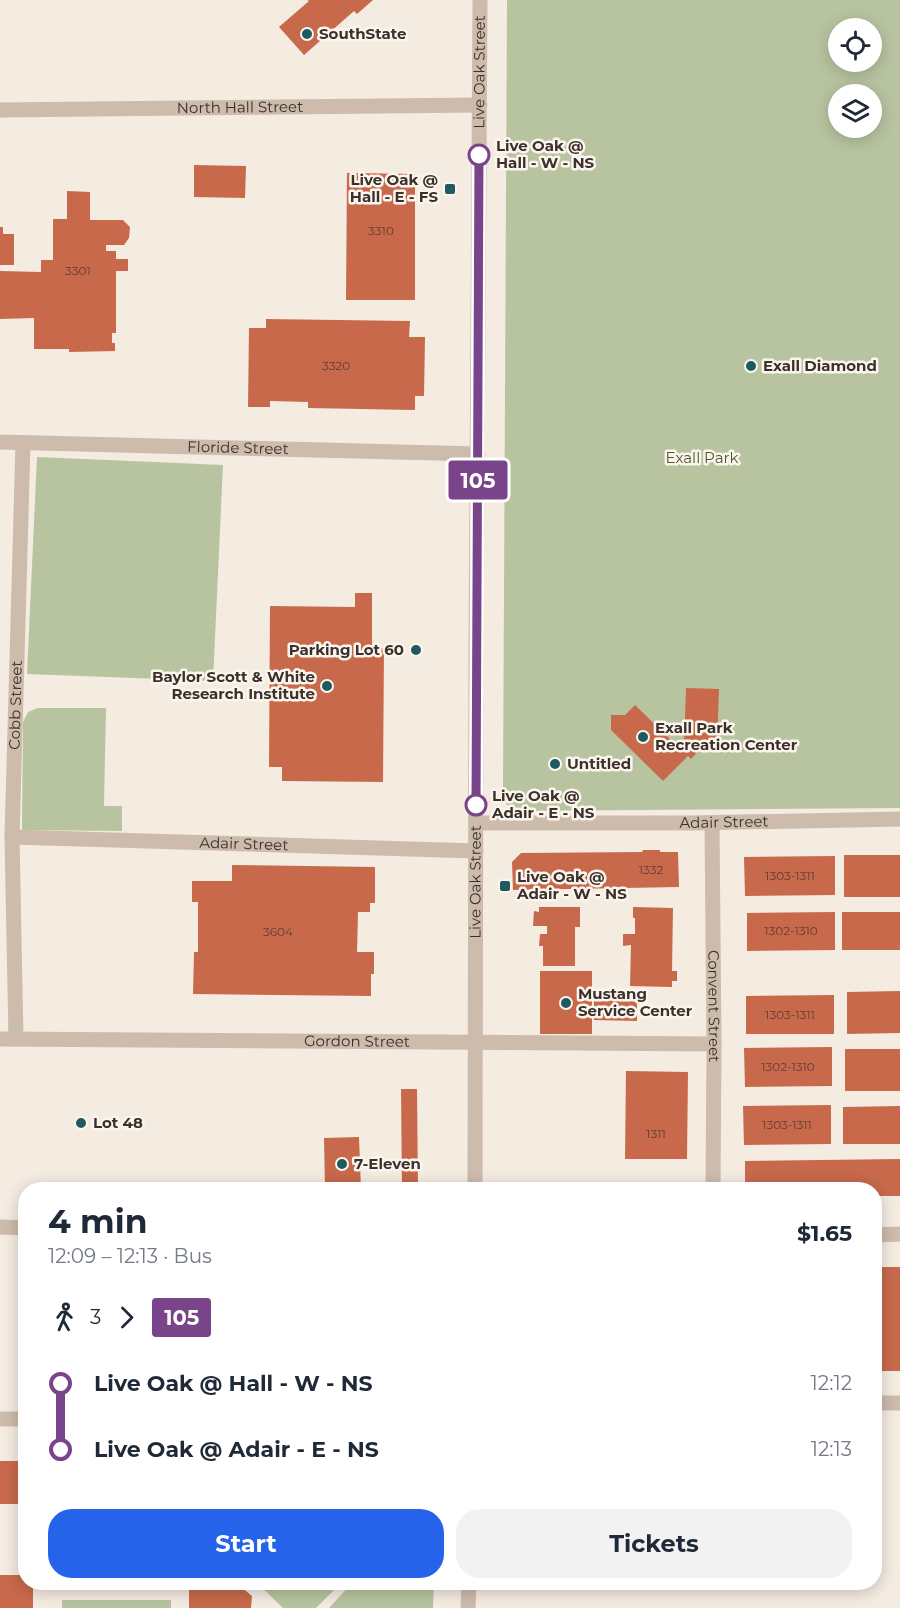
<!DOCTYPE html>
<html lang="en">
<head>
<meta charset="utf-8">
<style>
	body { margin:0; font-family:Montserrat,sans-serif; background:#f2f2f3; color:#1f2937; height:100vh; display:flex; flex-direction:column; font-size:22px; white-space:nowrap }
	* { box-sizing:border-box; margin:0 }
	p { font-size:20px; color:#747a83 }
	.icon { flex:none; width:33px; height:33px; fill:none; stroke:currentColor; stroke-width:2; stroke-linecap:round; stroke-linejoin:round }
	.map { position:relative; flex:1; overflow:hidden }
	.sheet { position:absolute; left:18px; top:1182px; width:864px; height:408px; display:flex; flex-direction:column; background:#fff; border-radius:24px; box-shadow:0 3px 15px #0003 }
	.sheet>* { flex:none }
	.badge { padding:0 12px; border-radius:4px; font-size:21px; line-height:39px }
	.controls { position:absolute; left:828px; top:18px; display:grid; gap:12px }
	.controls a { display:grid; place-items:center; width:54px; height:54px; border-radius:50%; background:#fff; box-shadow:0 3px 15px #0003; font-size:30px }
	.map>.badge { position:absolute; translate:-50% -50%; box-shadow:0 0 0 3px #fff }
	.legs { display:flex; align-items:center; gap:9px; height:66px; padding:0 30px; font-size:20px }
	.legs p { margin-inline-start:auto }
	.summary { display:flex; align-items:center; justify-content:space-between; height:102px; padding:0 30px }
	h1 { font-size:33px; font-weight:700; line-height:45px }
	.primary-button { display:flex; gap:12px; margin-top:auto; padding:12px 30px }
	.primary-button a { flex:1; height:69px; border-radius:24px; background:#2563eb; color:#fff; font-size:24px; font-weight:700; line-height:69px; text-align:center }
	.primary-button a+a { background:#f2f2f3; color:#1f2937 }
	ul { padding:0 30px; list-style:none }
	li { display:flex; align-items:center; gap:21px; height:66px; font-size:22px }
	li i { display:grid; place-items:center; width:9px; height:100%; margin:0 8px; background:currentColor }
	li i::after { content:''; width:15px; height:15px; margin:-8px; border:4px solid; border-radius:50%; background:#fff }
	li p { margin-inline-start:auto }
	li:first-child i { background:linear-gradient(#0000 50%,currentColor 0) }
	li:last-child i { background:linear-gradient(currentColor 50%,#0000 0) }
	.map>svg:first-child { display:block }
</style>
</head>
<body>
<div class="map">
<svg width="900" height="1608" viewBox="0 0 900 1608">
	<rect width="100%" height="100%" fill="#f4ebe1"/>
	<path fill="#b8c4a0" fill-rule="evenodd" d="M 507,0 L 900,0 L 900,808 L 515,811 L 504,802 L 503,788 ZM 838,28 L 872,28 L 872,62 L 838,62 ZM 838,94 L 872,94 L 872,128 L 838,128 Z
		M 37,457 L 223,465 L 213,681 L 27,674 Z
		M 38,708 L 106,708 L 104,806 L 122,806 L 122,831 L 22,830 L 23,722 L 28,712 Z
		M 257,1583 L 341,1583 L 316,1608 L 283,1608 Z
		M 362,1583 L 434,1583 L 433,1608 L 329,1608 L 351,1584 Z
		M 62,1600 L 171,1600 L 171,1608 L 62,1608 Z"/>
	<path fill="#c8694b" d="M 307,0 L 373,0 L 357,14 L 354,11 L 304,55 L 279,27 L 309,1 Z
		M 194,165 L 246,166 L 245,198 L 194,197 Z
		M 347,173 L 415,174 L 415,300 L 346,300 Z
		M 67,191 L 90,192 L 90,220 L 123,220 L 130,227 L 129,238 L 124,245 L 106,245 L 106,251 L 116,251 L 116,259 L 128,259 L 128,271 L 116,271 L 116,333 L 112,333 L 112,343 L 115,343 L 115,351 L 69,352 L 69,349 L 34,349 L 34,318 L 0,319 L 0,271 L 41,272 L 41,260 L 53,260 L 53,219 L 67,219 Z
		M 0,227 L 3,227 L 3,234 L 14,234 L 14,265 L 0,265 Z
		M 266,319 L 410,321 L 409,337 L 425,337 L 424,396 L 415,396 L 415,410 L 308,408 L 308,402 L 270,401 L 270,407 L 248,407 L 249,328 L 266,328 Z
		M 355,593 L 372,593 L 372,648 L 384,648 L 383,782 L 282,781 L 282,767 L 269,767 L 270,606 L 355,607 Z
		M 686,688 L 719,689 L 717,745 L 704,745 L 691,759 L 688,756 L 663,781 L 611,730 L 611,715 L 625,715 L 635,705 L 675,744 L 684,744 Z
		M 643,850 L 660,850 L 660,852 L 678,852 L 679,887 L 513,890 L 512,862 L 521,853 L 642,852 Z
		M 844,855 L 900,855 L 900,897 L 844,897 Z
		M 835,856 L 835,895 L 745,896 L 744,857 Z
		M 232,865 L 375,867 L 375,903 L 370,903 L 370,912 L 358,912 L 357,952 L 374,952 L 374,974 L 371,974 L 371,996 L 193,994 L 194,952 L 198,952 L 198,902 L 192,902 L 192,881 L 232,881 Z
		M 539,907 L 580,907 L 580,927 L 575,927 L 575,966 L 543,966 L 543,946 L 539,946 L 540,934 L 547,934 L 547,926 L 533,926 L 534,911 L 539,912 Z
		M 633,907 L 673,908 L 672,971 L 677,971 L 677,981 L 672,981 L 672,987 L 630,986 L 631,945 L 623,946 L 623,934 L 635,934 L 635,918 L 633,918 Z
		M 835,912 L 835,950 L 747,951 L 747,913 Z
		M 842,912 L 900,912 L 900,950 L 842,950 Z
		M 540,971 L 592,971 L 592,1034 L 540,1034 Z
		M 900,991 L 900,1033 L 847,1034 L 847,992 Z
		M 594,993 L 606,993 L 605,997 L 637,997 L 637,1021 L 594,1020 Z
		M 834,995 L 834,1034 L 746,1034 L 746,996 Z
		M 832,1047 L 832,1086 L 745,1087 L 744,1048 Z
		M 845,1049 L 900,1049 L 900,1091 L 845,1091 Z
		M 626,1071 L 688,1072 L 687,1159 L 625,1159 Z
		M 401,1089 L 417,1089 L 418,1190 L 402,1190 Z
		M 831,1105 L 831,1144 L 744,1145 L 743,1106 Z
		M 900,1106 L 900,1144 L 843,1144 L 843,1107 Z
		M 359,1137 L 361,1190 L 325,1190 L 324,1138 Z
		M 900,1159 L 900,1196 L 874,1196 L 874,1190 L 745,1190 L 745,1161 Z
		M 882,1267 L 900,1267 L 900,1371 L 882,1371 Z
		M 0,1461 L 26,1461 L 26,1504 L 0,1504 Z
		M 0,1575 L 26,1575 L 26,1582 L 33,1582 L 33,1608 L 0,1608 Z
		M 104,1582 L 140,1582 L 140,1587 L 104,1587 Z
		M 189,1582 L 235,1582 L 252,1596 L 251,1608 L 189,1608 Z"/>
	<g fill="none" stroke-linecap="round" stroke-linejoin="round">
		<g stroke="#cdbbac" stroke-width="15">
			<path id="s1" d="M 0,110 L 480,105"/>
			<path id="s2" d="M 0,442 L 478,454"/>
			<path id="s3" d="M 476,823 L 690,823 L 900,819"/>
			<path id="s4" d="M 712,823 L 714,1044 L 713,1190"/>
			<path id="s5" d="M 12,837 L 476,851"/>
			<path id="s6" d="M 0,1039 L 714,1044"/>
			<path id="s7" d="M 16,1039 L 12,837 L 23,443"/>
			<path id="s8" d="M 475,1190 L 476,653 L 480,0"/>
			<path d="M 0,1227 L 26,1228"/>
			<path d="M 874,1235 L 900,1234"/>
			<path d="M 874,1403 L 900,1403"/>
			<path d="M 0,1419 L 26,1419"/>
			<path d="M 468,1608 L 469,1582"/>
		</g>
	</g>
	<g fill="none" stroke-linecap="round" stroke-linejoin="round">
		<defs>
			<path id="line-1" d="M 476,805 L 479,155"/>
		</defs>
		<use href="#line-1" stroke="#fff" stroke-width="14"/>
		<use href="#line-1" stroke="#794489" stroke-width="9"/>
	</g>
	<g fill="#1f5a5e" stroke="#fbf5ee" stroke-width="2">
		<circle cx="307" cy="34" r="6"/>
		<rect x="444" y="183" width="12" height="12" rx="3"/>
		<circle cx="751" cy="366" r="6"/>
		<circle cx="416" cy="650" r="6"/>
		<circle cx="327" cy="686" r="6"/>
		<circle cx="643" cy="737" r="6"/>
		<circle cx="555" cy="764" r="6"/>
		<rect x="499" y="880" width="12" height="12" rx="3"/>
		<circle cx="566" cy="1003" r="6"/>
		<circle cx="81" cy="1123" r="6"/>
		<circle cx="342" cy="1164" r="6"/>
	</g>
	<g fill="#fff" stroke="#794489" stroke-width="3">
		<circle cx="479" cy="155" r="10"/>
		<circle cx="476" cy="805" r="10"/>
	</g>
	<g text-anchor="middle" stroke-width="5" stroke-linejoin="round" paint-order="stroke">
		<g font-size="12" fill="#5e3e33">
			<text x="381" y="235">3310</text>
			<text x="78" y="275">3301</text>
			<text x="336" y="370">3320</text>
			<text x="651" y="874">1332</text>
			<text x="790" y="880">1303-1311</text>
			<text x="791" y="935">1302-1310</text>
			<text x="278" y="936">3604</text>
			<text x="790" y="1019">1303-1311</text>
			<text x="788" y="1071">1302-1310</text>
			<text x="787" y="1129">1303-1311</text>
			<text x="656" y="1138">1311</text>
		</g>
		<g font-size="15" font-weight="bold" fill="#3b302b" stroke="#fbf5ee" text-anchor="start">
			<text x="319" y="39">SouthState</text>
			<text x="438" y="185" text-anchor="end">Live Oak @<tspan x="438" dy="17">Hall - E - FS</tspan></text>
			<text x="763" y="371">Exall Diamond</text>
			<text x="404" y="655" text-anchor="end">Parking Lot 60</text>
			<text x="315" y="682" text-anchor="end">Baylor Scott &amp; White<tspan x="315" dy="17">Research Institute</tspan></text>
			<text x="655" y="733">Exall Park<tspan x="655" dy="17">Recreation Center</tspan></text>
			<text x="567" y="769">Untitled</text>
			<text x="517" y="882">Live Oak @<tspan x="517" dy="17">Adair - W - NS</tspan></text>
			<text x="578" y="999">Mustang<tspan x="578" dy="17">Service Center</tspan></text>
			<text x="93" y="1128">Lot 48</text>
			<text x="354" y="1169">7-Eleven</text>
		</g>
		<g font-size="15" fill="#3b302b" stroke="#fbf5ee">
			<text dy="5" stroke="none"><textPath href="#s8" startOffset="1118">Live Oak Street</textPath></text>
			<text dy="5" stroke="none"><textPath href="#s1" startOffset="240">North Hall Street</textPath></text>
			<text dy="5" stroke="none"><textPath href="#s2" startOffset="238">Floride Street</textPath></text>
			<text dy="5" stroke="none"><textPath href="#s7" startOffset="334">Cobb Street</textPath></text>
			<text dy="5" stroke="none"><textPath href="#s3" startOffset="248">Adair Street</textPath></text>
			<text dy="5" stroke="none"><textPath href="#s5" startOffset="232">Adair Street</textPath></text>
			<text dy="5" stroke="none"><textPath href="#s8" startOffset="308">Live Oak Street</textPath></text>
			<text dy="5" stroke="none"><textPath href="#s4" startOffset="183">Convent Street</textPath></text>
			<text dy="5" stroke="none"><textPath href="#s6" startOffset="357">Gordon Street</textPath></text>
		</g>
		<g font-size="15" font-weight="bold" fill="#3b302b" stroke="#fbf5ee" text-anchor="start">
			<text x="496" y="151">Live Oak @<tspan x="496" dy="17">Hall - W - NS</tspan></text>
			<text x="492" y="801">Live Oak @<tspan x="492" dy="17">Adair - E - NS</tspan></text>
		</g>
		<g font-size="15" fill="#4a5a2e" stroke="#fbf5ee">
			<text x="702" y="463">Exall Park</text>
		</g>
	</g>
</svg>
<div class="controls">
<a><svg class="icon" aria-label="locate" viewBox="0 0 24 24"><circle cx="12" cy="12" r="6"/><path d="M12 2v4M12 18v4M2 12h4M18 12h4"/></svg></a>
<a><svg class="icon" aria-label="layers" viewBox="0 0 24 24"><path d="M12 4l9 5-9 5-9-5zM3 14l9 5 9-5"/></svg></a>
</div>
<b class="badge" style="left:478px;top:480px;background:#794489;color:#fff">105</b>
<section class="sheet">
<div class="summary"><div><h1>4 min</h1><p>12:09 – 12:13 · Bus</p></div><b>$1.65</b></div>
<div class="legs"><svg class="icon" aria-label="walk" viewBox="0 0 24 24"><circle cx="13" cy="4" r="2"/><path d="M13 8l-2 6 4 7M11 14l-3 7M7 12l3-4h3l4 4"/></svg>3<svg class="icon" aria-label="forward" viewBox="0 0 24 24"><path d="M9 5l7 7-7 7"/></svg><b class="badge" style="background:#794489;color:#fff">105</b></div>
<ul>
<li><i style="color:#794489"></i><b>Live Oak @ Hall - W - NS</b><p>12:12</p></li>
<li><i style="color:#794489"></i><b>Live Oak @ Adair - E - NS</b><p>12:13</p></li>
</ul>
<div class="primary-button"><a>Start</a><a>Tickets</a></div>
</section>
</div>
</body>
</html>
